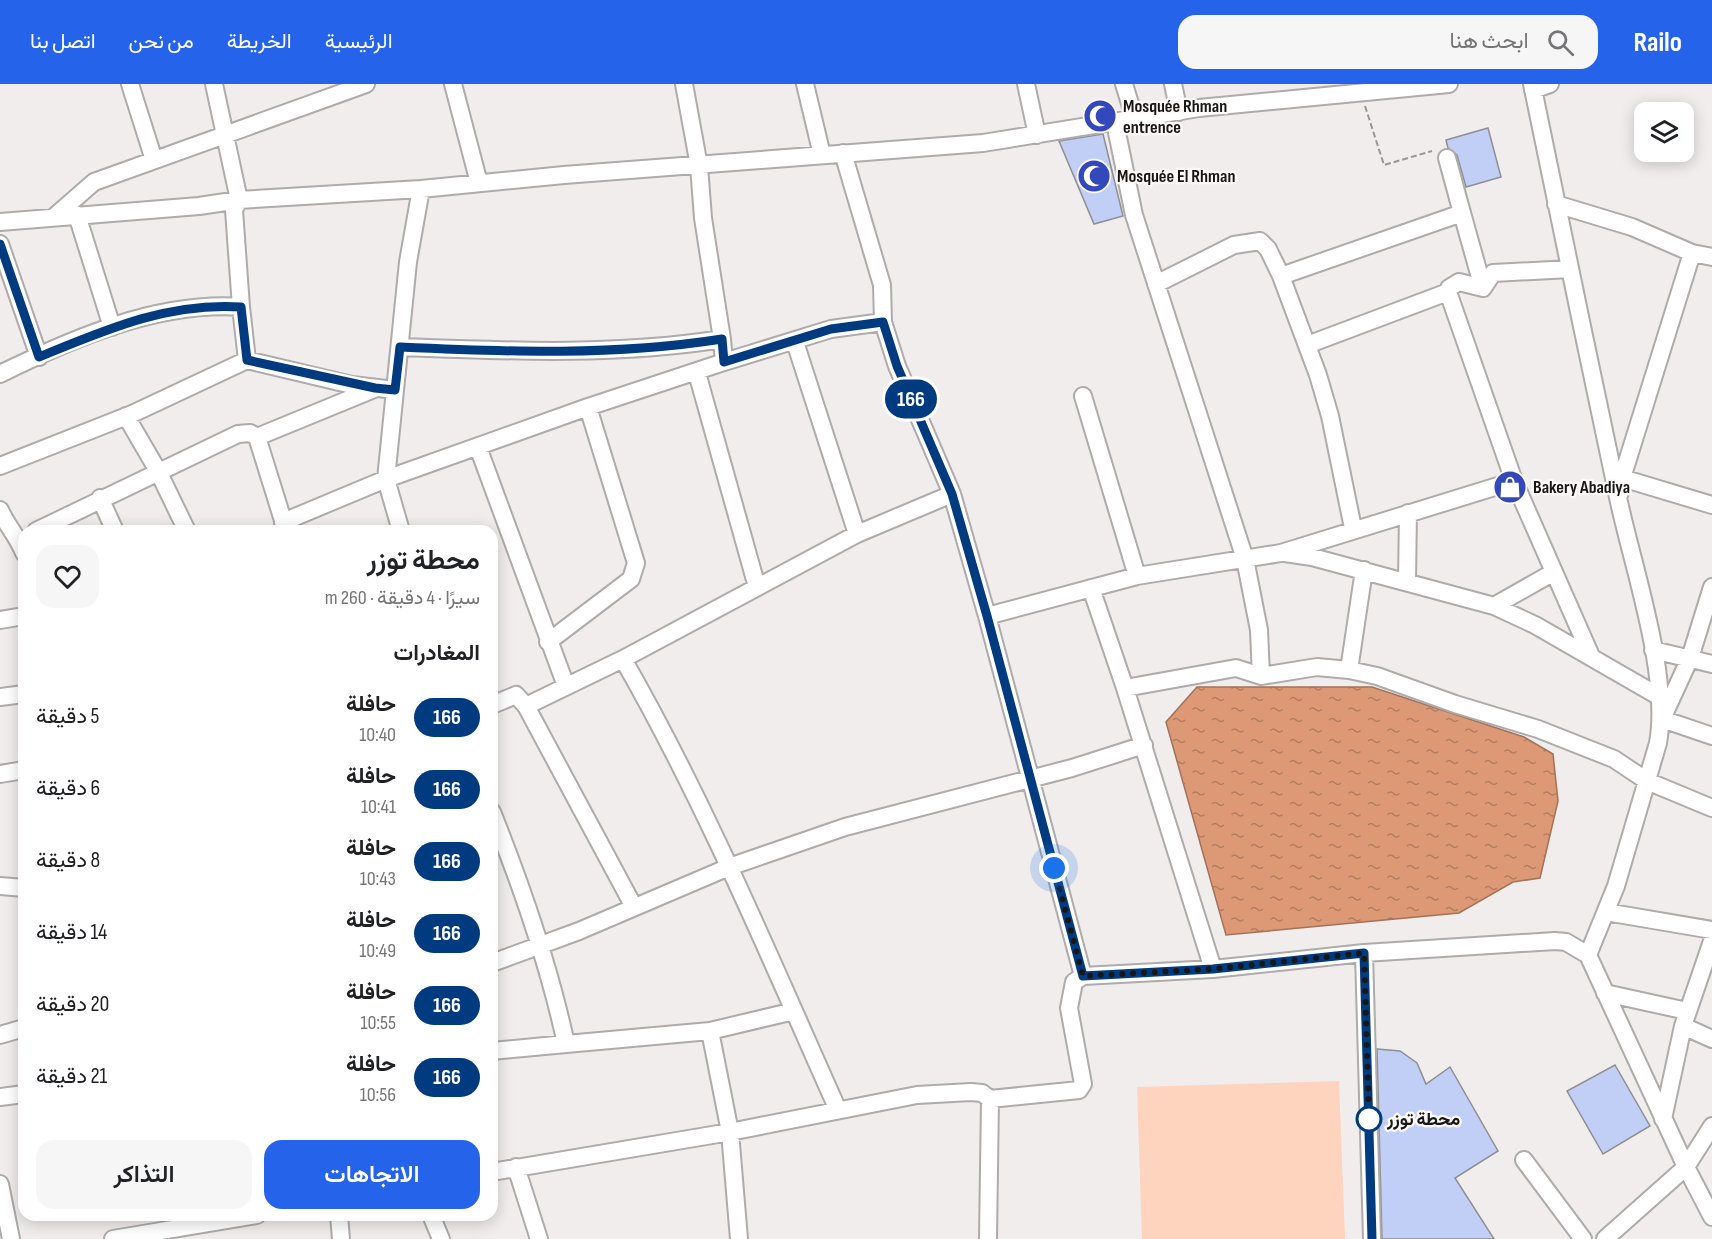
<!DOCTYPE html>
<html lang="ar">
<head>
<meta charset="utf-8">
<style>
	body { margin:0; font-family:"Sofia Sans Condensed",Vazirmatn,sans-serif; background:#f6f6f6; color:#202124; direction:rtl; height:100vh; display:flex; flex-direction:column; font-size:22px; white-space:nowrap }
	* { box-sizing:border-box; margin:0 }
	p { font-size:20px; color:#757577 }
	.icon { flex:none; width:33px; height:33px; fill:none; stroke:currentColor; stroke-width:2; stroke-linecap:round; stroke-linejoin:round }
	.map { position:relative; flex:1; overflow:hidden; direction:ltr }
	.panel { position:absolute; left:18px; top:441px; width:480px; height:696px; display:flex; flex-direction:column; background:#fff; border-radius:18px; box-shadow:0 3px 15px #0003; direction:rtl }
	.panel>* { flex:none }
	.badge { padding:0 12px; border-radius:20px; font-size:21px; line-height:39px }
	.tools { position:absolute; left:1634px; top:18px; display:grid; gap:12px }
	.tools a { display:grid; place-items:center; width:60px; height:60px; border-radius:12px; background:#fff; box-shadow:0 3px 15px #0003; font-size:30px }
	.you { position:absolute; width:30px; height:30px; margin:-15px; border:4px solid #fff; border-radius:50%; background:#1a73e8; box-shadow:0 0 0 9px #1a73e833 }
	.map>.badge { position:absolute; translate:-50% -50%; box-shadow:0 0 0 3px #fff }
	h2 { padding:0 18px; font-size:22px; line-height:54px }
	.round { display:grid; place-items:center; flex:none; width:63px; height:63px; border-radius:18px; background:#f6f6f6 }
	.summary { display:flex; align-items:center; justify-content:space-between; height:102px; padding:0 18px }
	h1 { font-size:28px; font-weight:600; line-height:45px }
	.action { display:flex; gap:12px; margin-top:auto; padding:12px 18px }
	.action a { flex:1; height:69px; border-radius:18px; background:#2563eb; color:#fff; font-size:24px; font-weight:600; line-height:69px; text-align:center }
	.action a+a { background:#f6f6f6; color:#202124 }
	ul { padding:0; list-style:none }
	li { display:flex; align-items:center; gap:18px; height:72px; padding:0 18px }
	li div { flex:1 }
	li b { display:block; font-size:22px }
	li em { font-style:normal }
	li .badge { min-width:66px; font-weight:700; text-align:center }
	header { display:flex; align-items:center; gap:36px; box-sizing:border-box; height:84px; padding:0 30px; background:#2563eb; color:#fff }
	header strong { font-size:28px }
	nav { display:flex; gap:33px; margin-inline-start:auto; font-size:21px }
	.search { width:420px; height:54px; background:#f6f6f6; display:flex; align-items:center; gap:15px; box-sizing:border-box; padding:0 21px; border-radius:18px; color:#757577; font-size:22px }
	.map>svg:first-child { display:block }
</style>
</head>
<body>
<header>
<strong>Railo</strong>
<div class="search"><svg class="icon" aria-label="search" viewBox="0 0 24 24"><circle cx="10" cy="10" r="6"/><path d="M15 15l6 6"/></svg>ابحث هنا</div>
<nav><a>الرئيسية</a><a>الخريطة</a><a>من نحن</a><a>اتصل بنا</a></nav>
</header>
<div class="map">
<svg width="1712" height="1155" viewBox="0 0 1712 1155">
	<defs>
		<pattern id="water-ripples" width="26" height="14" patternUnits="userSpaceOnUse" patternTransform="scale(1.5)"><rect width="26" height="14" fill="#dd9976"/><path d="M2 4q2-2 4 0t4 0M15 11q2-2 4 0t4 0" fill="none" stroke="#b27c60"/></pattern>
	</defs>
	<rect width="100%" height="100%" fill="#f0edec"/>
	<path fill="#fed4be" d="M 1339,997 L 1345,1155 L 1142,1155 L 1137,1003 Z"/>
	<path fill="url(#water-ripples)" stroke="#a27259" stroke-width="1.5" d="M 1197,603 L 1372,603 L 1524,653 L 1553,670 L 1558,717 L 1540,794 L 1513,798 L 1459,829 L 1226,851 L 1166,638 Z"/>
	<path fill="#c1cff6" stroke="#8e8f92" stroke-width="1.5" d="M 1488,44 L 1501,93 L 1466,103 L 1457,71 L 1448,64 L 1446,56 Z
		M 1103,50 L 1123,132 L 1094,140 L 1059,57 Z
		M 1377,965 L 1400,967 L 1417,979 L 1426,1000 L 1450,983 L 1498,1067 L 1455,1094 L 1494,1155 L 1382,1155 Z
		M 1615,981 L 1650,1042 L 1603,1070 L 1567,1007 Z"/>
	<g fill="none" stroke-linecap="round" stroke-linejoin="round">
		<defs>
			<path id="minor" d="M 130,0 L 154,76
				M 214,0 L 239,116 L 234,126 L 241,223
				M 453,0 L 479,99
				M 684,0 L 699,82 L 703,134 L 722,255
				M 805,0 L 822,71
				M 1026,0 L 1037,51
				M 1124,0 L 1135,36
				M 1173,0 L 1179,28
				M 1532,0 C 1561,139 1589,279 1619,418 C 1634,487 1670,591 1658,659 L 1616,802 L 1588,871 L 1686,1083 L 1712,1133
				M 1533,6 L 1550,0
				M 1115,39 L 1134,131 L 1245,475 L 1259,546 L 1261,592
				M 843,69 L 882,201 L 883,238
				M 1447,74 L 1462,129
				M 1556,120 L 1632,143 L 1692,169 L 1712,173
				M 77,131 L 112,243
				M 54,133 L 94,98 L 366,0
				M 0,138 L 199,122 L 239,116 L 421,105 L 564,91 L 983,59 L 1199,24 L 1449,0
				M 0,160 L 39,273
				M 1281,192 L 1462,129 L 1483,204
				M 1156,200 L 1234,161 L 1260,157 L 1268,165 L 1281,192 L 1318,291 L 1330,332 L 1353,444
				M 795,258 L 857,450
				M 1307,261 L 1448,208
				M 400,263 C 508,267 614,272 722,255 L 724,278 L 831,245 L 883,238 L 897,282 L 952,410
				M 697,289 L 757,503
				M 0,290 C 73,254 159,217 241,223 L 247,276
				M 1083,312 L 1137,492
				M 126,332 L 158,387 L 187,447
				M 257,353 L 286,446
				M 478,363 L 566,602
				M 0,382 L 132,330 L 247,276 L 352,301 L 395,306
				M 1622,394 L 1712,421
				M 1514,397 L 1591,572
				M 1620,409 L 1622,394 L 1692,169
				M 100,414 L 115,447
				M 0,426 C 7,442 18,453 24,469
				M 283,438 L 386,395 L 588,323 L 724,278
				M 36,447 L 238,350 L 250,349 L 257,353 L 374,305
				M 401,447 L 386,395 L 408,178 L 421,105
				M 1285,469 L 1312,473 L 1494,522 L 1535,541 L 1660,613
				M 1407,497 L 1408,429
				M 1712,503 L 1690,574 L 1662,635 L 1712,652
				M 1091,504 L 1125,604
				M 1494,522 L 1554,488
				M 987,532 L 1137,492 L 1281,469 L 1514,397 L 1448,208 L 1449,204 L 1459,198 L 1483,204 L 1493,189 L 1570,185
				M 0,536 L 24,532
				M 548,558 L 631,495 L 636,479 L 588,323
				M 1653,566 L 1712,580
				M 623,575 C 706,720 770,874 838,1026
				M 1349,586 L 1364,486
				M 0,613 L 24,610
				M 492,621 L 516,611 L 526,622 L 634,823
				M 526,622 L 623,575 L 857,450 L 952,410 L 987,532 L 1083,892
				M 0,690 L 24,686
				M 492,728 C 522,803 549,881 566,960 L 492,967
				M 0,802 L 24,804
				M 1606,828 L 1712,846
				M 1364,869 L 1372,1155
				M 492,879 L 579,847 L 729,783 L 845,743 L 1072,684 L 1144,661
				M 1213,885 L 1125,604 L 1236,584 L 1261,592 L 1317,583 L 1349,586 L 1377,592 L 1455,620 L 1538,645 L 1614,675 L 1647,697 L 1712,724
				M 1605,909 L 1687,927
				M 1683,942 L 1712,955
				M 710,947 L 730,1048 L 739,1155
				M 0,951 L 24,944
				M 566,960 L 710,947 L 794,927
				M 0,1013 L 24,1010
				M 1663,1035 L 1683,942 L 1712,857
				M 1524,1076 L 1583,1155
				M 516,1083 L 539,1155
				M 492,1088 L 730,1048 L 917,1011 L 971,1008 L 982,1009 L 990,1015 L 1079,1006 L 1083,1000 L 1069,924 L 1074,898 L 1083,892 L 1213,885 L 1364,869 L 1555,857 L 1566,858 L 1588,871
				M 0,1100 L 11,1155
				M 339,1131 L 341,1155
				M 431,1131 L 441,1155
				M 113,1155 L 257,1131
				M 988,1155 L 990,1015
				M 1605,1155 L 1686,1083 L 1712,1042"/>
		</defs>
		<use href="#minor" stroke="#aeabaa" stroke-width="20"/>
		<path stroke="#999796" stroke-width="2" stroke-dasharray="6 3" stroke-linecap="butt" d="M 1365,22 L 1384,81 L 1432,67"/>
		<use href="#minor" stroke="#fff" stroke-width="16"/>
	</g>
	<g fill="none" stroke-linecap="round" stroke-linejoin="round">
		<defs>
			<path id="line" d="M 0,160 L 39,273 C 105,246 168,218 241,223 L 247,276 L 375,304 L 395,306 L 400,263 C 508,268 614,272 722,255 L 724,278 L 831,245 L 883,238 L 897,282 L 952,410 L 987,532 L 1083,892 L 1213,885 L 1364,869 L 1372,1155"/>
		</defs>
		<use href="#line" stroke="#fff" stroke-width="14"/>
		<use href="#line" stroke="#003b80" stroke-width="9"/>
		<path stroke="#181716" stroke-width="6" stroke-dasharray="0 10.8" d="M 1054,784 L 1083,892 L 1213,885 L 1364,869 L 1369,1035"/>
	</g>
	<defs>
		<symbol id="mosque-disc" viewBox="-11 -11 22 22"><circle r="9.5" fill="#3348ba" stroke="#fefaf9"/><path d="M3.5-4.9A6 6 0 1 0 3.5 4.9A5 5 0 1 1 3.5-4.9Z" fill="#fff"/></symbol>
		<symbol id="shop-disc" viewBox="-11 -11 22 22"><circle r="9.5" fill="#3348ba" stroke="#fefaf9"/><path d="M-5-2.5h2.3a2.7 3.5 0 0 1 5.4 0H5L5.5 6h-11ZM-1.5-2.5h3a1.5 2.3 0 0 0-3 0Z" fill="#fff"/></symbol>
	</defs>
	<g fill-rule="evenodd">
		<use href="#mosque-disc" x="1081" y="13" width="38" height="38"/>
		<use href="#mosque-disc" x="1075" y="73" width="38" height="38"/>
		<use href="#shop-disc" x="1491" y="384" width="38" height="38"/>
	</g>
	<circle fill="#fff" stroke="#003b80" stroke-width="3" cx="1369" cy="1035" r="12"/>
	<g text-anchor="middle" stroke-width="4.5" stroke-linejoin="round" paint-order="stroke">
		<g font-size="18" font-weight="bold" fill="#181716" stroke="#fefaf9" text-anchor="start">
			<text x="1123" y="28">Mosquée Rhman<tspan x="1123" dy="21">entrence</tspan></text>
			<text x="1117" y="98">Mosquée El Rhman</text>
			<text x="1533" y="409">Bakery Abadiya</text>
		</g>
		<g font-size="18" font-weight="bold" fill="#181716" stroke="#fefaf9" text-anchor="start">
			<text x="1387" y="1041">محطة توزر</text>
		</g>
	</g>
</svg>
<div class="tools">
<a><svg class="icon" aria-label="layers" viewBox="0 0 24 24"><path d="M12 4l9 5-9 5-9-5zM3 14l9 5 9-5"/></svg></a>
</div>
<div class="you" style="left:1054px;top:784px"></div>
<b class="badge" style="left:911px;top:315px;background:#003b80;color:#fff">166</b>
<section class="panel">
<div class="summary"><div><h1>محطة توزر</h1><p>سيرًا · 4 دقيقة · 260 m</p></div><a class="round"><svg class="icon" aria-label="heart" viewBox="0 0 24 24"><path d="M12 20l-8-8c-3-5 5-10 8-4 3-6 11-1 8 4z"/></svg></a></div>
<h2>المغادرات</h2>
<ul>
<li><span class="badge" style="background:#003b80;color:#fff">166</span><div><b>حافلة</b><p>10:40</p></div><em>5 دقيقة</em></li>
<li><span class="badge" style="background:#003b80;color:#fff">166</span><div><b>حافلة</b><p>10:41</p></div><em>6 دقيقة</em></li>
<li><span class="badge" style="background:#003b80;color:#fff">166</span><div><b>حافلة</b><p>10:43</p></div><em>8 دقيقة</em></li>
<li><span class="badge" style="background:#003b80;color:#fff">166</span><div><b>حافلة</b><p>10:49</p></div><em>14 دقيقة</em></li>
<li><span class="badge" style="background:#003b80;color:#fff">166</span><div><b>حافلة</b><p>10:55</p></div><em>20 دقيقة</em></li>
<li><span class="badge" style="background:#003b80;color:#fff">166</span><div><b>حافلة</b><p>10:56</p></div><em>21 دقيقة</em></li>
</ul>
<div class="action"><a>الاتجاهات</a><a>التذاكر</a></div>
</section>
</div>
</body>
</html>
